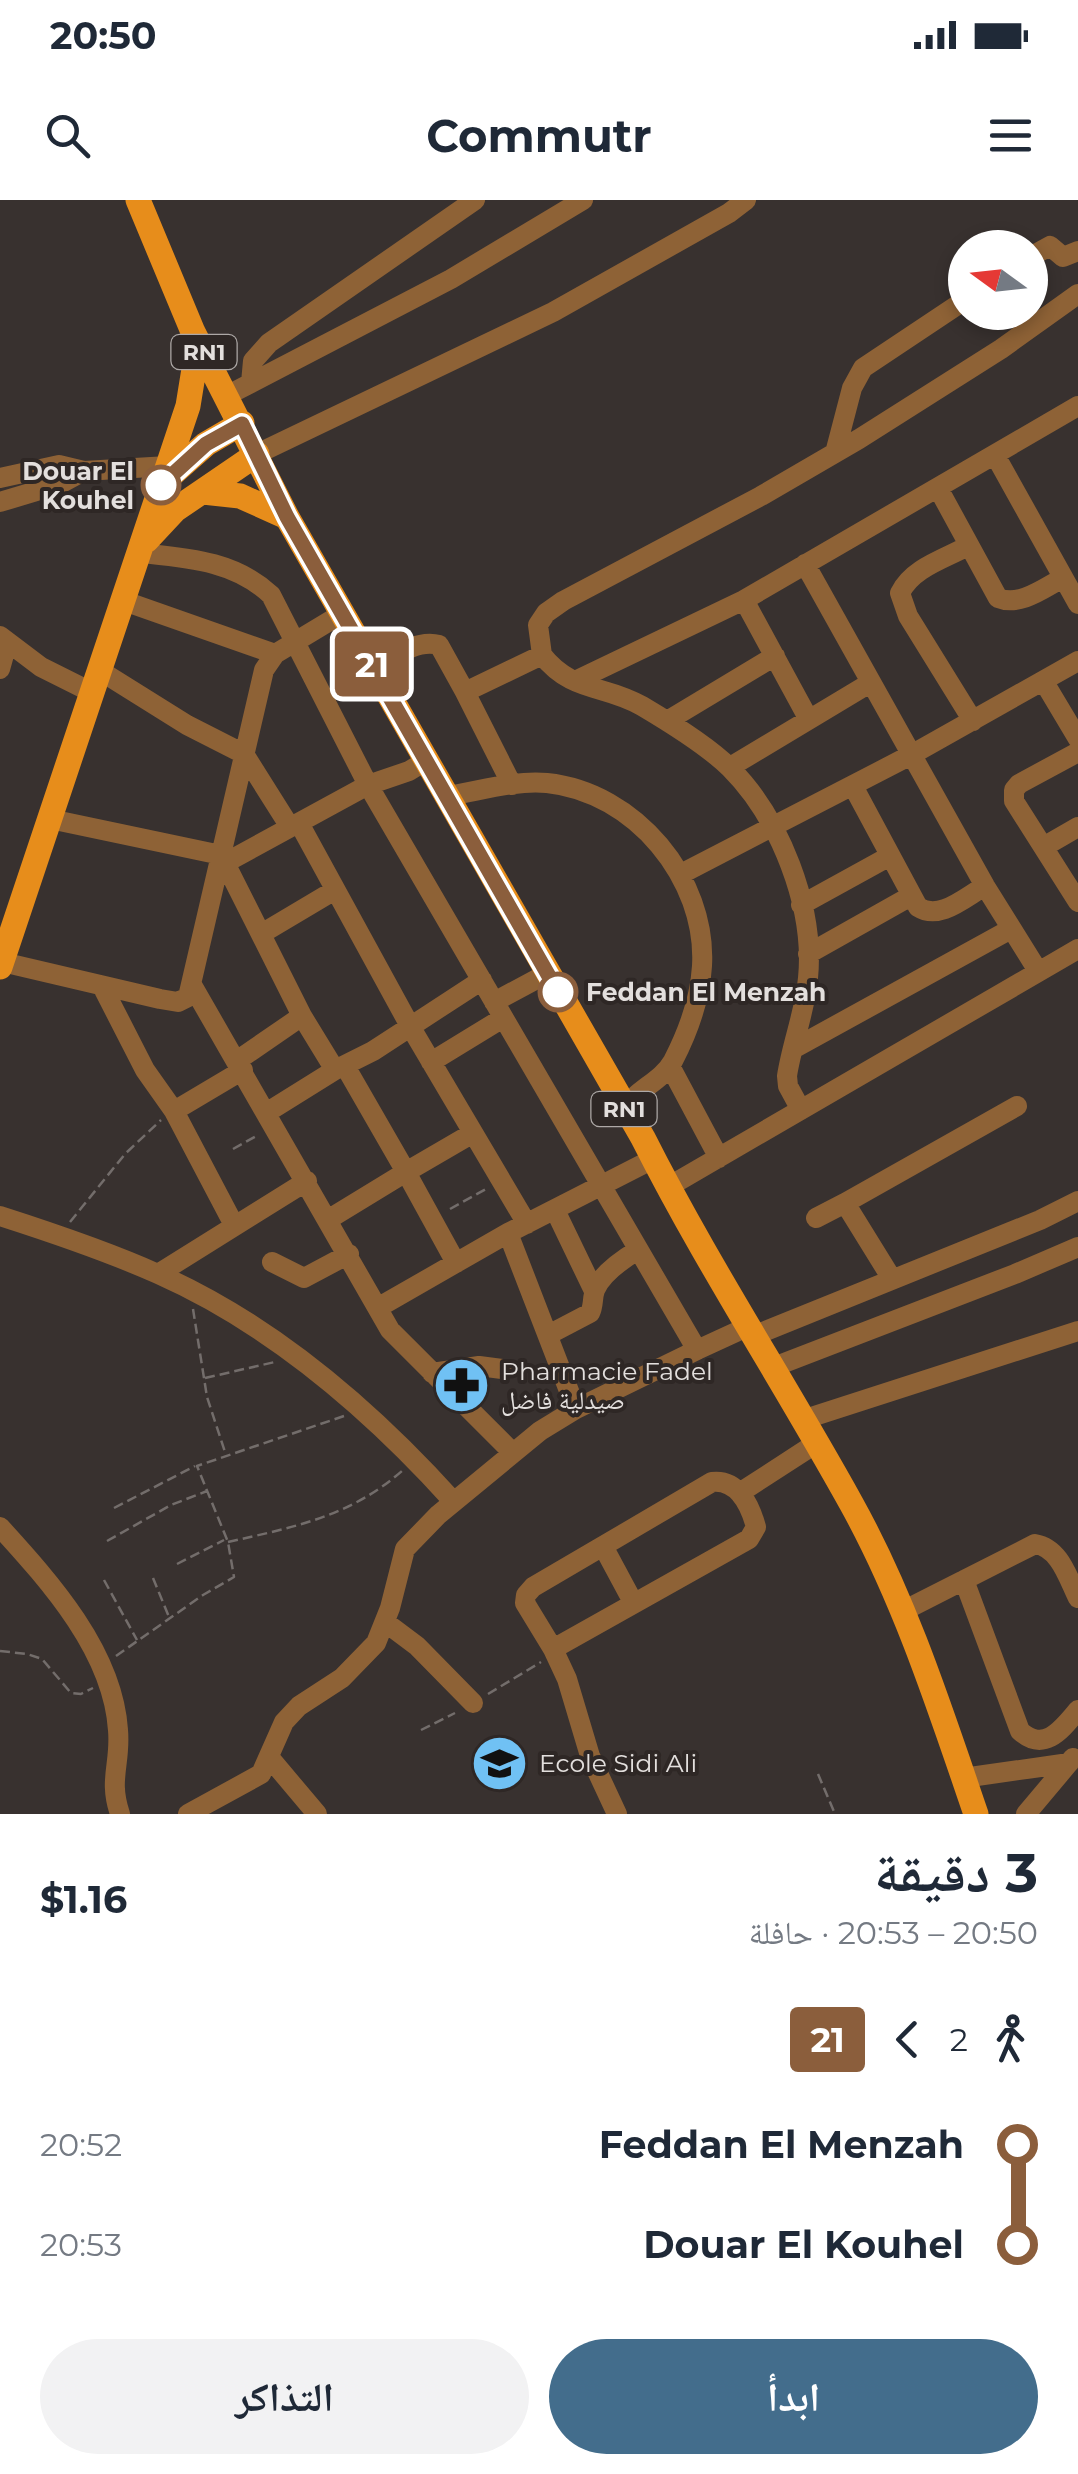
<!DOCTYPE html>
<html lang="ar">
<head>
<meta charset="utf-8">
<style>
	body { margin:0; font-family:Montserrat,"Noto Naskh Arabic",sans-serif; background:#f2f2f3; color:#1f2937; direction:rtl; height:100vh; display:flex; flex-direction:column; font-size:38px; white-space:nowrap }
	* { box-sizing:border-box; margin:0 }
	p { font-size:32px; color:#747a83 }
	.icon { flex:none; width:55px; height:55px; fill:none; stroke:currentColor; stroke-width:2; stroke-linecap:round; stroke-linejoin:round }
	.map { position:relative; height:1614px; overflow:hidden; direction:ltr }
	.panel { display:flex; flex-direction:column; background:#fff; flex:1 }
	.panel>* { flex:none }
	.badge { padding:0 20px; border-radius:8px; font-size:35px; line-height:65px }
	.needle { width:65px; rotate:285deg }
	.fabs { position:absolute; left:948px; top:30px; display:grid; gap:20px }
	.fabs a { display:grid; place-items:center; width:100px; height:100px; border-radius:50%; background:#fff; box-shadow:0 5px 15px #0003; font-size:50px }
	.map>.badge { position:absolute; translate:-50% -50%; box-shadow:0 0 0 5px #fff }
	.legs { display:flex; align-items:center; gap:15px; height:110px; padding:0 40px; font-size:32px }
	.legs p { margin-inline-start:auto }
	.headline { display:flex; align-items:center; justify-content:space-between; height:170px; padding:0 40px }
	h1 { font-size:55px; font-weight:700; line-height:75px }
	.action { display:flex; gap:20px; margin-top:auto; padding:20px 40px }
	.action a { flex:1; height:115px; border-radius:60px; background:#436d8c; color:#fff; font-size:40px; font-weight:700; line-height:115px; text-align:center }
	.action a+a { background:#f2f2f3; color:#1f2937 }
	ul { padding:0 40px; list-style:none }
	li { display:flex; align-items:center; gap:35px; height:100px; font-size:38px }
	li i { display:grid; place-items:center; width:15px; height:100%; margin:0 12px; background:currentColor }
	li i::after { content:''; width:25px; height:25px; margin:-12px; border:8px solid; border-radius:50%; background:#fff }
	li p { margin-inline-start:auto }
	li:first-child i { background:linear-gradient(#0000 50%,currentColor 0) }
	li:last-child i { background:linear-gradient(currentColor 50%,#0000 0) }
	.status { display:flex; justify-content:space-between; align-items:center; height:70px; padding:0 50px; background:#fff; direction:ltr }
	.status svg { height:28px; fill:currentColor }
	header { display:flex; justify-content:space-between; align-items:center; height:130px; padding:0 40px; background:#fff; font-size:45px; font-weight:700 }
	.map>svg:first-child { display:block }
</style>
</head>
<body>
<div class="status"><b>20:50</b><svg viewBox="0 0 49 12"><path d="M0 12V9h3v3zM5 12V6h3v6zM10 12V3h3v9zM15 12V0h3v12zM26 1h20v11H26zM47 4h2v5h-2z"/></svg></div>
<header><svg class="icon" aria-label="menu" viewBox="0 0 24 24"><path d="M4 6h16M4 12h16M4 18h16"/></svg>Commutr<svg class="icon" aria-label="search" viewBox="0 0 24 24"><circle cx="10" cy="10" r="6"/><path d="M15 15l6 6"/></svg></header>
<div class="map">
<svg width="1078" height="1614" viewBox="0 0 1078 1614">
	<rect width="100%" height="100%" fill="#38312f"/>
	<g fill="none" stroke-linecap="round" stroke-linejoin="round">
		<path stroke="#736d6b" stroke-width="2.5" stroke-dasharray="10 5" stroke-linecap="butt" d="M 233,949 L 258,935
			M 450,1009 L 486,989
			M 70,1022 L 125,954 L 161,920
			M 193,1109 L 207,1197 L 225,1252
			M 205,1178 L 275,1162
			M 114,1308 L 195,1266
			M 107,1341 L 171,1305 L 207,1291
			M 228,1342 C 294,1327 349,1317 402,1271
			M 177,1364 L 224,1340
			M 153,1378 L 169,1417
			M 104,1380 L 137,1440
			M 0,1451 L 27,1454 L 42,1459 L 71,1493 L 81,1494 L 93,1488
			M 116,1456 L 203,1395 L 234,1377 L 228,1342 L 197,1266 L 344,1216
			M 488,1494 L 541,1462
			M 421,1530 L 455,1513
			M 818,1574 L 835,1614"/>
		<path stroke="#8e6236" stroke-width="20" d="M 1030,57 L 1050,46 L 1063,57 L 1078,51
			M 251,183 L 253,161 L 269,143 L 475,0
			M 226,196 L 451,79 L 583,0
			M 835,253 L 852,188 L 863,168 L 965,100
			M 257,254 L 553,112 L 729,13 L 746,0
			M 995,255 L 1078,404
			M 0,278 L 59,265 L 84,271 L 168,266
			M 938,288 L 998,398 C 1020,407 1044,388 1063,378
			M 0,302 L 60,284 L 84,271
			M 968,346 C 944,359 912,368 900,393 L 908,416 L 973,521
			M 141,353 C 188,358 235,361 271,395 L 368,585 L 697,1150 L 576,1209 L 540,1231 L 438,1315 L 405,1349 L 390,1408 L 376,1443 L 342,1478 L 299,1506 L 284,1522 L 261,1574 L 188,1614
			M 805,364 L 985,686 L 1038,771
			M 744,400 L 808,518
			M 124,401 L 275,454
			M 0,436 L 41,467 L 91,492
			M 542,455 L 538,425 L 546,413 L 563,401 L 761,296 L 859,239 L 1001,149 L 1078,94
			M 375,468 C 394,457 416,439 439,445 L 465,492
			M 0,469 L 7,444
			M 99,470 L 187,525 L 244,554 L 290,627
			M 575,481 L 744,400 L 1078,206
			M 1044,482 L 1078,539
			M 667,521 L 775,456
			M 1078,552 L 1019,584 L 1014,590 L 1014,601 L 1078,702
			M 730,567 L 870,483
			M 512,585 L 465,492 L 542,455 C 572,493 604,484 642,506 C 669,522 708,546 730,568 C 780,618 815,707 808,778 C 805,812 792,843 787,876 L 788,886 L 801,910
			M 853,586 L 918,707 C 940,721 965,697 985,686
			M 448,596 C 480,591 514,580 547,583 C 635,592 707,679 702,766 C 700,799 688,832 673,861 C 662,881 636,890 624,908
			M 50,619 L 221,655 L 302,816 L 335,870
			M 299,623 L 410,826 L 527,1024
			M 1045,646 L 1078,627
			M 225,663 L 368,585 L 409,571 L 427,560
			M 681,674 L 911,555 L 1078,461
			M 801,705 L 890,656
			M 261,734 L 335,690
			M 808,754 L 911,696
			M 2,762 L 160,799 L 178,802 L 188,797 L 264,470 L 275,454 L 343,413
			M 192,785 L 390,1130 L 512,1252
			M 102,786 L 145,870 L 174,911
			M 494,802 L 548,773
			M 793,849 L 1011,729
			M 238,860 L 302,816
			M 431,862 L 503,818
			M 670,866 L 719,958
			M 266,913 L 335,870 L 373,851 L 482,780
			M 668,987 L 1078,749
			M 845,1003 L 1017,906
			M 555,1010 L 594,1091
			M 0,1016 C 53,1033 107,1051 158,1074 C 273,1125 370,1209 453,1301
			M 816,1018 L 845,1003 L 892,1079
			M 329,1019 L 406,972 L 345,866
			M 234,1025 L 174,911 L 243,870
			M 508,1033 L 576,1209
			M 272,1062 L 304,1078 L 349,1054
			M 456,1063 L 406,972 L 473,933
			M 158,1074 L 307,981
			M 379,1107 L 508,1033 L 653,959
			M 548,1135 L 590,1113 C 594,1105 592,1098 595,1090 C 602,1073 623,1059 638,1050
			M 753,1136 L 1040,1020 L 1078,1001
			M 697,1150 L 747,1127
			M 771,1168 L 1015,1074 L 1078,1047
			M 432,1173 L 479,1166 L 502,1169
			M 802,1220 L 1078,1131
			M 741,1292 L 815,1244
			M 0,1327 C 51,1383 113,1452 118,1530 C 121,1564 108,1579 120,1614
			M 604,1348 L 633,1402
			M 964,1380 L 1020,1531 C 1045,1553 1062,1529 1078,1510
			M 903,1411 L 1035,1344 C 1060,1348 1068,1378 1078,1398
			M 385,1422 L 417,1446 L 473,1503
			M 553,1449 L 525,1403 L 526,1395 L 533,1387 L 712,1282 C 738,1279 750,1305 756,1327 L 749,1339 L 553,1449 L 567,1479 L 590,1556 L 617,1614
			M 269,1557 L 317,1614
			M 963,1578 L 1069,1563
			M 1026,1614 L 1073,1558"/>
		<path stroke="#e78d1b" stroke-width="25" d="M 138,0 L 193,132 L 287,317 L 643,938 C 706,1063 783,1180 851,1303 C 905,1400 940,1509 976,1614
			M 164,281 L 206,244 L 242,223
			M 203,292 L 240,296 L 287,317
			M 147,340 L 175,310 L 257,254
			M 0,767 L 188,206 L 194,169 L 193,137"/>
	</g>
	<g fill="none" stroke-linecap="round" stroke-linejoin="round">
		<defs>
			<path id="line-1" d="M 161,285 L 206,244 L 242,224 L 287,317 L 558,792"/>
		</defs>
		<use href="#line-1" stroke="#fff" stroke-width="22"/>
		<use href="#line-1" stroke="#8b5e3c" stroke-width="15"/>
	</g>
	<defs>
		<symbol id="pharmacy-disc" viewBox="-11 -11 22 22"><circle r="9.5" fill="#70c1f4" stroke="#2e2725"/><path d="M-2-6h4v4h4v4h-4v4h-4v-4h-4v-4h4Z" fill="#111"/></symbol>
		<symbol id="school-disc" viewBox="-11 -11 22 22"><circle r="9.5" fill="#70c1f4" stroke="#2e2725"/><path d="M0-5L7-2L0 1L-7-2ZM-4 1L0 2.5L4 1V4Q0 6-4 4Z" fill="#111"/></symbol>
	</defs>
	<g fill-rule="evenodd">
		<use href="#pharmacy-disc" x="430" y="1154" width="63" height="63"/>
		<use href="#school-disc" x="468" y="1532" width="63" height="63"/>
	</g>
	<g fill="#fff" stroke="#8b5e3c" stroke-width="5">
		<circle cx="161" cy="285" r="18"/>
		<circle cx="558" cy="792" r="18"/>
	</g>
	<g text-anchor="middle" stroke-width="8" stroke-linejoin="round" paint-order="stroke">
		<g fill="#2e2725" stroke="#ada8a6" stroke-width="2.5">
			<rect x="171.5" y="135" width="65" height="34" rx="8"/>
			<rect x="591.5" y="892" width="65" height="34" rx="8"/>
		</g>
		<g font-size="22" font-weight="bold" fill="#e3dfdd">
			<text x="204" y="160">RN1</text>
			<text x="624" y="917">RN1</text>
		</g>
		<g font-size="25" font-weight="bold" fill="#e3dfdd" stroke="#2e2725" text-anchor="end">
			<text x="134" y="280">Douar El<tspan x="134" dy="29">Kouhel</tspan></text>
			<text x="586" y="801" text-anchor="start">Feddan El Menzah</text>
		</g>
		<g font-size="25" fill="#e3dfdd" stroke="#2e2725" text-anchor="start">
			<text x="501" y="1180">Pharmacie Fadel<tspan x="501" dy="29">صيدلية فاضل</tspan></text>
			<text x="539" y="1572">Ecole Sidi Ali</text>
		</g>
	</g>
</svg>
<div class="fabs">
<a><svg class="needle" viewBox="-14 -14 28 28"><path d="M0-13l5 13h-10z" fill="#e53935"/><path d="M0 13l5-13h-10z" fill="#747a83"/></svg></a>
</div>
<b class="badge" style="left:372px;top:464px;background:#8b5e3c;color:#fff">21</b>
</div>
<section class="panel">
<div class="headline"><div><h1>3 دقيقة</h1><p>20:50 – 20:53 · حافلة</p></div><b>$1.16</b></div>
<div class="legs"><svg class="icon" aria-label="walk" viewBox="0 0 24 24"><circle cx="13" cy="4" r="2"/><path d="M13 8l-2 6 4 7M11 14l-3 7M7 12l3-4h3l4 4"/></svg>2<svg class="icon" aria-label="back" viewBox="0 0 24 24"><path d="M15 5l-7 7 7 7"/></svg><b class="badge" style="background:#8b5e3c;color:#fff">21</b></div>
<ul>
<li><i style="color:#8b5e3c"></i><b>Feddan El Menzah</b><p>20:52</p></li>
<li><i style="color:#8b5e3c"></i><b>Douar El Kouhel</b><p>20:53</p></li>
</ul>
<div class="action"><a>ابدأ</a><a>التذاكر</a></div>
</section>
</body>
</html>
